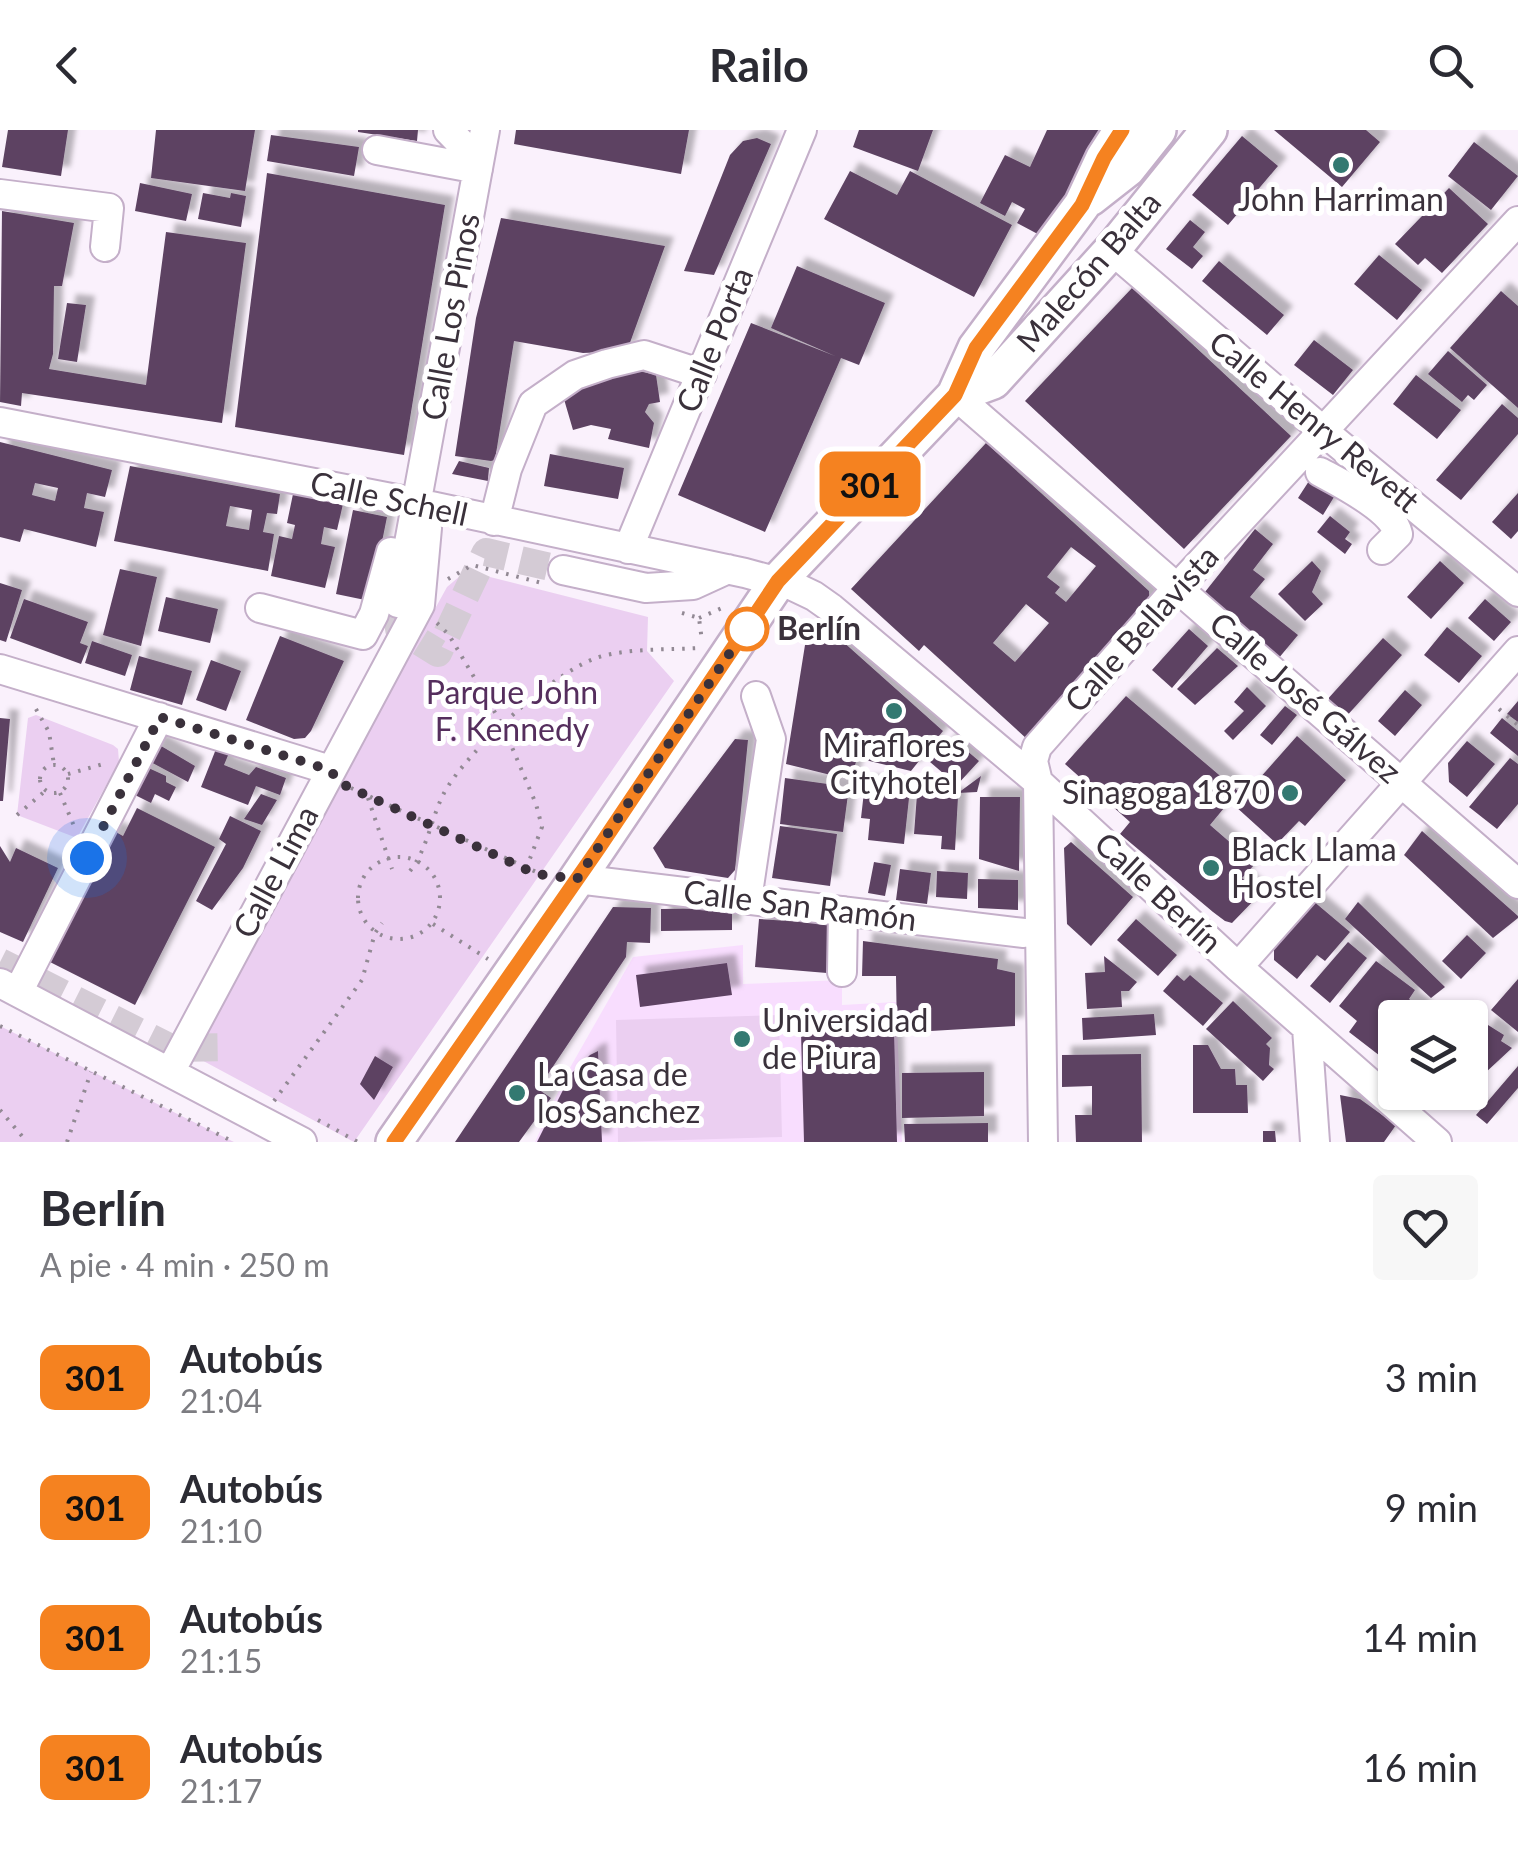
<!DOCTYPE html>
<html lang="es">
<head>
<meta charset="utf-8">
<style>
	body { margin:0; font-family:Lato,sans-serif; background:#f7f7f7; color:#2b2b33; height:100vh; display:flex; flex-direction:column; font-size:38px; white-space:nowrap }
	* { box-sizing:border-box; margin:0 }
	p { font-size:32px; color:#7c7c81 }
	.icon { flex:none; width:55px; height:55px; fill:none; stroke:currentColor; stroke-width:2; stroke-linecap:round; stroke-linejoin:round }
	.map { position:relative; height:1012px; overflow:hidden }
	.drawer { display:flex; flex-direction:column; background:#fff; flex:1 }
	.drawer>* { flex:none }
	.badge { padding:0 20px; border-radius:15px; font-size:35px; line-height:65px }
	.controls { position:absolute; left:1378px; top:870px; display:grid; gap:20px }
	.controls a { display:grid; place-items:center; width:110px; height:110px; border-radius:10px; background:#fff; box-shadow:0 2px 8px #0004; font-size:50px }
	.you { position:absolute; width:50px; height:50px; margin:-25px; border:8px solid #fff; border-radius:50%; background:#1a73e8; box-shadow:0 0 0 15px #1a73e833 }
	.map>.badge { position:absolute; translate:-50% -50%; box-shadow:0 0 0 5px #fff }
	.round { display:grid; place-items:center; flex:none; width:105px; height:105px; border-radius:10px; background:#f7f7f7 }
	.headline { display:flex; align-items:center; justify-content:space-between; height:170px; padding:0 40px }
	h1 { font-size:48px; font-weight:700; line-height:75px }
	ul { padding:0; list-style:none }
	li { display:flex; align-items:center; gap:30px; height:130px; padding:0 40px }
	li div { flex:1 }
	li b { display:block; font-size:38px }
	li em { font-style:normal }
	li .badge { min-width:110px; font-weight:700; text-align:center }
	header { display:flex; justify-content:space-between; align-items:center; height:130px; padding:0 40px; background:#fff; font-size:45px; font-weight:700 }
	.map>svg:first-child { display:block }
</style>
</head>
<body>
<header><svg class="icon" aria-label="back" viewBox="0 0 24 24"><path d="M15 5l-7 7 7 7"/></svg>Railo<svg class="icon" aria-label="search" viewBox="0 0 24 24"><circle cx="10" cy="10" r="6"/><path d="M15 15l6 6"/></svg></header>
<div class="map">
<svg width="1518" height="1012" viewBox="0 0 1518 1012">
	<defs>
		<filter id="shadow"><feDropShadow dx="9" dy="-9" stdDeviation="2.5" flood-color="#0004"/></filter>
	</defs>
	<rect width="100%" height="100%" fill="#faf1fc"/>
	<path fill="#f8ddfe" d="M 743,815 L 743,854 L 842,850 L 842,875 L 896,872 L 902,1012 L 535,1012 L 567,943 L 633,827 Z"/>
	<path fill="#ebcff1" d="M 466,441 L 648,487 L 647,521 L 674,551 L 354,1012 L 196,927 L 193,919 L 447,457 Z
		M 36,585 L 113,615 L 118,619 L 119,632 L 77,708 L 17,685 L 28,588 Z
		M 779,885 L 782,1007 L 618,1012 L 616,890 Z
		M 0,896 L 234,1012 L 0,1012 Z"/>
	<path fill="#5d4362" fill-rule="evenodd" filter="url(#shadow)" d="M 8,0 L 68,0 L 61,46 L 2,37 Z
		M 156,0 L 255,0 L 245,61 L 151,48 Z
		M 358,0 L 418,0 L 417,11 L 358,2 Z
		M 516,0 L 689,0 L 681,44 L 514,14 Z
		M 859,0 L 933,0 L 918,41 L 853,17 Z
		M 1047,0 L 1104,0 L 1049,110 L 1017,93 L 1025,79 L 1012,72 L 1005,86 L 980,73 L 1005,25 L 1030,37 Z
		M 1274,0 L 1366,0 L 1380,12 L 1342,57 Z
		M 271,5 L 359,17 L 354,46 L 267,31 Z
		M 1242,6 L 1278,36 L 1228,95 L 1192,65 Z
		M 757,8 L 771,14 L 714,145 L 684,141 L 730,25 L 743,11 Z
		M 1474,12 L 1518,46 L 1491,80 L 1448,46 Z
		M 850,41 L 897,65 L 910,41 L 1012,95 L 974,167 L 824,89 Z
		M 267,43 L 445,75 L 404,325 L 235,297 Z
		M 140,53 L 192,64 L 186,91 L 135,81 Z
		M 1449,58 L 1488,94 L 1442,143 L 1425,128 L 1418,135 L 1395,114 Z
		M 203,63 L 230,68 L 231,63 L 246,66 L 241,97 L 198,89 Z
		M 2,81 L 74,93 L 62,156 L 54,156 L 53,224 L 49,239 L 146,255 L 166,102 L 246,113 L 222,293 L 22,263 L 21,276 L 0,272 Z
		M 501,88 L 665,116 L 627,221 L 583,223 L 514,211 L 495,330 L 491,331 L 455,326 L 476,188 Z
		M 1190,90 L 1205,102 L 1193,117 L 1203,126 L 1192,139 L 1166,119 Z
		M 1379,125 L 1422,160 L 1397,190 L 1354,154 Z
		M 1219,131 L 1284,185 L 1267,205 L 1202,151 Z
		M 797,136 L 885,173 L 859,235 L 841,228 L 765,402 L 678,365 L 751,193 L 835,226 L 771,198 Z
		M 1132,158 L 1291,306 L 1184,419 L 1025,271 Z
		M 1501,161 L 1518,176 L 1518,278 L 1450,218 Z
		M 67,173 L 86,175 L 77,232 L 58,229 Z
		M 1314,210 L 1353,240 L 1333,265 L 1294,235 Z
		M 1448,221 L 1487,255 L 1474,270 L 1468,265 L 1462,272 L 1428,244 Z
		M 630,239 L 656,245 L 660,272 L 649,274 L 645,282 L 654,293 L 649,318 L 608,309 L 611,299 L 591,295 L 573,300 L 561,259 Z
		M 1416,245 L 1461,280 L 1437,309 L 1393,274 Z
		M 1502,274 L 1518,288 L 1518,304 L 1461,370 L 1436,350 Z
		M 0,312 L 112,340 L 105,367 L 87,363 L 84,378 L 104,382 L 96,417 L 24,399 L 20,412 L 0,407 ZM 35,353 L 58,358 L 55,371 L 32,365 Z
		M 986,313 L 1149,461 L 1150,478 L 1028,610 L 924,515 L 919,521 L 851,459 ZM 1071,417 L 1096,436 L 1066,472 L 1055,463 L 1060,457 L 1047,447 ZM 1026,474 L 1049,493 L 1015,532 L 993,513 Z
		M 550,324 L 624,338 L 618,369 L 544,356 Z
		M 459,331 L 489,338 L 488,351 L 452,344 Z
		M 130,336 L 280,364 L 277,384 L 267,383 L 263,402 L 274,404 L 268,441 L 114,411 ZM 230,376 L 252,380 L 249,400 L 226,396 Z
		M 1309,351 L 1334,367 L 1323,385 L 1298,368 Z
		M 1518,363 L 1518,401 L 1511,409 L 1492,392 Z
		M 293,364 L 343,374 L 337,400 L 324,397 L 321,414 L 335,417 L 325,458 L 271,446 L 279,406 L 292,409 L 295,395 L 287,393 Z
		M 353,380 L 387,387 L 370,471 L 336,464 Z
		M 1330,386 L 1350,402 L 1345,409 L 1352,414 L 1345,424 L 1317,402 Z
		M 1255,399 L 1273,414 L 1253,440 L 1265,449 L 1250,467 L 1298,505 L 1278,529 L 1201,467 Z
		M 1312,431 L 1321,441 L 1312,462 L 1323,474 L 1305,491 L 1278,464 Z
		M 1440,431 L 1464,453 L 1431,489 L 1407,467 Z
		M 120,439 L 157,447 L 141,516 L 103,505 Z
		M 0,453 L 22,460 L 6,512 L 0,510 Z
		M 166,467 L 218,479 L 210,513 L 158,501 Z
		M 24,469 L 88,492 L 80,513 L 88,516 L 81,534 L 10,508 Z
		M 1485,469 L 1511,492 L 1494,511 L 1468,488 Z
		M 1447,497 L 1482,526 L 1459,553 L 1424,525 Z
		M 1189,499 L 1208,516 L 1172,558 L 1152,540 Z
		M 831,501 L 943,601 L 911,641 L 857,628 L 851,650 L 786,634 L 805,515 L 816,504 Z
		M 280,506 L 344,531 L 311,601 L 305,608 L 294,609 L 246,590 Z
		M 1383,508 L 1402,525 L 1344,589 L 1325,572 Z
		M 92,511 L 132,525 L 125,546 L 85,533 Z
		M 1217,518 L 1238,536 L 1195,575 L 1177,559 Z
		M 139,526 L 192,541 L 182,575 L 130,560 Z
		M 211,530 L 241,541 L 226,581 L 196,570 Z
		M 1247,557 L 1266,576 L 1233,610 L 1224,601 L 1244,581 L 1234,572 Z
		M 1405,560 L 1422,575 L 1395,606 L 1378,591 Z
		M 1126,566 L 1238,661 L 1210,695 L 1255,734 L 1242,748 L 1260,764 L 1232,793 L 1225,791 L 1213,782 L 1120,704 L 1130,692 L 1065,634 Z
		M 1518,571 L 1518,592 L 1507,584 Z
		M 1285,576 L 1297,585 L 1272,615 L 1260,605 Z
		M 0,588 L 10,589 L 3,671 L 0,671 Z
		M 1502,588 L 1518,601 L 1518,626 L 1490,603 Z
		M 1297,606 L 1346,650 L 1305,696 L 1299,691 L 1277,714 L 1235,676 Z
		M 952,608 L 979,631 L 957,655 L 930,632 Z
		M 735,609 L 748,610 L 735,740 L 728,748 L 665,738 L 653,718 Z
		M 1467,611 L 1495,634 L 1467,667 L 1449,652 L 1448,633 Z
		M 156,613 L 195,636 L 188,652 L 147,630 Z
		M 216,619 L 229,623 L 224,635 L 249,645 L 256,637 L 286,648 L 280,665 L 256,656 L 248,675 L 201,657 Z
		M 1510,628 L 1518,634 L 1518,674 L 1497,699 L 1469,677 Z
		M 142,635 L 166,646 L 166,652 L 176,657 L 169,671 L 155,664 L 151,673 L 129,662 Z
		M 981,646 L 977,662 L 958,663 Z
		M 785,648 L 849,657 L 843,702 L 780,694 Z
		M 865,653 L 910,659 L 904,714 L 868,710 L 870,689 L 861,688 Z
		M 261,664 L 277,670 L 262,695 L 244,689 Z
		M 917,664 L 958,667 L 955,720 L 941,719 L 942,706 L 914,704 Z
		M 980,667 L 1020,667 L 1019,741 L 979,729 Z
		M 137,678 L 215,717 L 135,875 L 46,830 L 112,700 L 123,706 Z
		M 230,686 L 261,701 L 243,738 L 212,780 L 196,771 L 226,714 L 219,709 Z
		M 780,696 L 837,704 L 830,756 L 772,748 Z
		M 1422,701 L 1518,786 L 1518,788 L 1493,808 L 1404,725 Z
		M 1071,712 L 1133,767 L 1091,816 L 1067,794 L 1064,718 Z
		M 0,716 L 10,732 L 16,718 L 58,738 L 23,812 L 0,802 Z
		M 874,732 L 891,735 L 885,766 L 868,763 Z
		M 900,739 L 931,743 L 927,774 L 896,770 Z
		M 937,741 L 968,743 L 967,769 L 936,767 Z
		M 978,749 L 1018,750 L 1018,780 L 978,778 Z
		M 1312,770 L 1350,802 L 1325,831 L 1317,825 L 1297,849 L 1274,830 L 1274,815 Z
		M 1358,772 L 1445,857 L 1431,868 L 1345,789 Z
		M 613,777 L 651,778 L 650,813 L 627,812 L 626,827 L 538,959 L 551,968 L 519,1012 L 455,1012 Z
		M 732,778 L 732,800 L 661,801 L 661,779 Z
		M 759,789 L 831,794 L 827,843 L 755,837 Z
		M 1136,789 L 1177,825 L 1158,846 L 1117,810 Z
		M 1467,805 L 1486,823 L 1461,849 L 1442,831 Z
		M 863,811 L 998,829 L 997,839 L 1015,843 L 1015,896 L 897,903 L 896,846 L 862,846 Z
		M 1348,812 L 1367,828 L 1330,873 L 1310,856 Z
		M 1104,826 L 1137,852 L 1129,861 L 1121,861 L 1122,877 L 1087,879 L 1085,843 L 1105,842 Z
		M 1376,831 L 1415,860 L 1409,869 L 1423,880 L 1417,888 L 1395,888 L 1395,916 L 1384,929 L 1349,902 L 1357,891 L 1339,876 Z
		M 727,833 L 732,865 L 640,877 L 636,845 Z
		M 1177,845 L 1184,851 L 1190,845 L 1223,873 L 1203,896 L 1163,861 Z
		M 1518,849 L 1518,902 L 1491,880 Z
		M 1233,871 L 1272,908 L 1266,914 L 1270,918 L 1269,935 L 1274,939 L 1263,951 L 1206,899 Z
		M 1154,884 L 1156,905 L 1083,910 L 1082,888 Z
		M 1488,895 L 1504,905 L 1501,911 L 1512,918 L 1484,944 L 1471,923 Z
		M 894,900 L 897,1012 L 804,1012 L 801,903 Z
		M 1193,915 L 1208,915 L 1221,939 L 1235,939 L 1236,955 L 1247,955 L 1248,983 L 1193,983 Z
		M 598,921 L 602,1012 L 537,1012 L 571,944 L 590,925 Z
		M 1141,924 L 1142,1012 L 1076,1012 L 1075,985 L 1092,985 L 1092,956 L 1062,957 L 1062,925 Z
		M 375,926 L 393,937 L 374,970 L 360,954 Z
		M 1518,936 L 1518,958 L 1487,994 L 1476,985 Z
		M 984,942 L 984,986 L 902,988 L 902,943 Z
		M 1340,965 L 1360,969 L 1396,995 L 1384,1012 L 1346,1012 Z
		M 988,993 L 988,1012 L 905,1012 L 904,994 Z
		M 1263,1001 L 1275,1001 L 1276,1012 L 1263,1012 Z"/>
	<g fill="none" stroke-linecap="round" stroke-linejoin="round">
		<path stroke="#d4cbd5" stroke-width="28" stroke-dasharray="28 14" stroke-linecap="butt" d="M 398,482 L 399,499 L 438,523 L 486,422 L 563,440
			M 0,832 L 171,918 L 229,917"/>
		<defs>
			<path id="minor" d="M 448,0 L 479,32
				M 377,20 L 478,39
				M 0,64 L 109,78 L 105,117
				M 1112,120 L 1323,301 L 1518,462
				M 955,265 L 1518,754
				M 0,292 L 417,373 L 745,443 L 793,456 L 814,466 L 831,478 L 1038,652 L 1238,837 L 1437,1012
				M 1320,342 C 1342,354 1393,379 1398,404 L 1382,420
				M 494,391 L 507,339 L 533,274 L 575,245 L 607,234 L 644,225 L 702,244
				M 628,419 L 802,0
				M 563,440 L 646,458 L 693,455 L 728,439
				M 398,473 L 485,0
				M 260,478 L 363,505 L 374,484 L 391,422
				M 0,539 L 330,640
				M 577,749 L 1024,803
				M 747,770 L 771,609 L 756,566
				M 1238,837 L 1518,521
				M 842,842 L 843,781
				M 0,853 L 302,1012
				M 18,862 L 159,587
				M 1307,898 L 1315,1012
				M 170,942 L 420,475 L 427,398 L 417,373
				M 1043,1012 L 1038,652 L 1033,631 L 1037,617 L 1178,457 L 1518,91"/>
			<path id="major" d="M 1090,68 L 1127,39 L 1158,0
				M 955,265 L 993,251 L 1112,120 L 1209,0
				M 394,1012 L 577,749 L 778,451 L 955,265 L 976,218 L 1082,75 L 1104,28 L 1122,0"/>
		</defs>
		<use href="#minor" stroke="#c4afc9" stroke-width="32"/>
		<use href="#major" stroke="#c4afc9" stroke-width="40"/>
		<path stroke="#928994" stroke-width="4" stroke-dasharray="2.5 8" stroke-linecap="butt" d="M 448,449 L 472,435 L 542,453
			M 682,483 L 699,488 L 702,511
			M 699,488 L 722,478
			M 437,493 L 449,505 L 503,596 L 536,674 L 542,697 L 526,739
			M 36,579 L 49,602 L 54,635
			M 1499,579 L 1518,595
			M40 649a14 14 0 1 1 28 0a14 14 0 1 1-28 0Z
			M 68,644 L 107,633
			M 351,658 L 543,745
			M 60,663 L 74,696
			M 368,668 L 392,739
			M 17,685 L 44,662
			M358 768a41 41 0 1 1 82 0a41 41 0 1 1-82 0Z
			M 410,741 C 428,718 431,688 444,663 C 467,621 554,541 599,527 C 631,518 667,520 699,518
			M 433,794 L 488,829
			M 0,896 L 234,1012
			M 274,971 L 362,850 L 375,803 L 382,793
			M 0,980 L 27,1012
			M 318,990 L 358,1012
			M 67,1012 L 91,942"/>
		<use href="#minor" stroke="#fff" stroke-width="28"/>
		<use href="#major" stroke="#fff" stroke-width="35"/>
	</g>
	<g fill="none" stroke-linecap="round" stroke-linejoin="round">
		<defs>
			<path id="line" d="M 394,1012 L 598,719 L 778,451 L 955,265 L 976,218 L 1082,75 L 1104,28 L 1122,0"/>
		</defs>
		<use href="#line" stroke="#fff" stroke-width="22"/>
		<use href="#line" stroke="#f58220" stroke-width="15"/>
		<path stroke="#3a313b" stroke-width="10" stroke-dasharray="0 18" d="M 87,728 L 160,587 L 330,640 L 340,653 L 536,744 L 577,749 L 748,496 L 747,499"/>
	</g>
	<g fill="#337971" stroke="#fff" stroke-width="4">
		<circle cx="1341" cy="35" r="10"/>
		<circle cx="894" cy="581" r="10"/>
		<circle cx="1290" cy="663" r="10"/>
		<circle cx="1211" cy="738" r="10"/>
		<circle cx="742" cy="909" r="10"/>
		<circle cx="517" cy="963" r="10"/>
	</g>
	<circle fill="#fff" stroke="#f58220" stroke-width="5" cx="747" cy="499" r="20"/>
	<g text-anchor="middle" stroke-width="10" stroke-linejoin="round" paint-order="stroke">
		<g font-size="32" fill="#3a313b" stroke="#fff" text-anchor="start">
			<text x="1341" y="81" text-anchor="middle">John Harriman</text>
			<text x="894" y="627" text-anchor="middle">Miraflores<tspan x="894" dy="37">Cityhotel</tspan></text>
			<text x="1270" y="674" text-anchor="end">Sinagoga 1870</text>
			<text x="1231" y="731">Black Llama<tspan x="1231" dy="37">Hostel</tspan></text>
			<text x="762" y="902">Universidad<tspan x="762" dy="37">de Piura</tspan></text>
			<text x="537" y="956">La Casa de<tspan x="537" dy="37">los Sanchez</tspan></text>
		</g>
		<g font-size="32" fill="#3a313b" stroke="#fff">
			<text transform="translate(1089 142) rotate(-49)" y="11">Malecón Balta</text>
			<text transform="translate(451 187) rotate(-80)" y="11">Calle Los Pinos</text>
			<text transform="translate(715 210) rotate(-68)" y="11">Calle Porta</text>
			<text transform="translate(1314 292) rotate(40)" y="11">Calle Henry Revett</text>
			<text transform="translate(389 369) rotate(12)" y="11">Calle Schell</text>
			<text transform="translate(1142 499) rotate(-48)" y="11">Calle Bellavista</text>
			<text transform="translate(1305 568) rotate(41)" y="11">Calle José Gálvez</text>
			<text transform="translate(276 742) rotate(-62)" y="11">Calle Lima</text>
			<text transform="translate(1158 763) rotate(43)" y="11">Calle Berlín</text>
			<text transform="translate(800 776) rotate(7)" y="11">Calle San Ramón</text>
		</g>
		<g font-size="32" font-weight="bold" fill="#3a313b" stroke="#fff" text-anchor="start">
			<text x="777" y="510">Berlín</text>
		</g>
		<g font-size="32" fill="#552e5d" stroke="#fff">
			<text x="512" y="574">Parque John<tspan x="512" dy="37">F. Kennedy</tspan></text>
		</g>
	</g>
</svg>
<div class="controls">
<a><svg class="icon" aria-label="layers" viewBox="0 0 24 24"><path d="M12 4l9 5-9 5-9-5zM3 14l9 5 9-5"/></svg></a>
</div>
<div class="you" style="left:87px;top:728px"></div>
<b class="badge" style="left:870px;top:354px;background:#f58220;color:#111">301</b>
</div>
<section class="drawer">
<div class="headline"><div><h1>Berlín</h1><p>A pie · 4 min · 250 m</p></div><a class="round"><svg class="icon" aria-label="heart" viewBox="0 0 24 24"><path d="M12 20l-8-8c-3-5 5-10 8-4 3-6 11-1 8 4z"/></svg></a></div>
<ul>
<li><span class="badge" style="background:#f58220;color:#111">301</span><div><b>Autobús</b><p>21:04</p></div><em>3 min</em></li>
<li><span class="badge" style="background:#f58220;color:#111">301</span><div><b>Autobús</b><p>21:10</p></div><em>9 min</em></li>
<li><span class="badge" style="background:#f58220;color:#111">301</span><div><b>Autobús</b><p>21:15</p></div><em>14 min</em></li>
<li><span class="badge" style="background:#f58220;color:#111">301</span><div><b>Autobús</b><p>21:17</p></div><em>16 min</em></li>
</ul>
</section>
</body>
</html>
